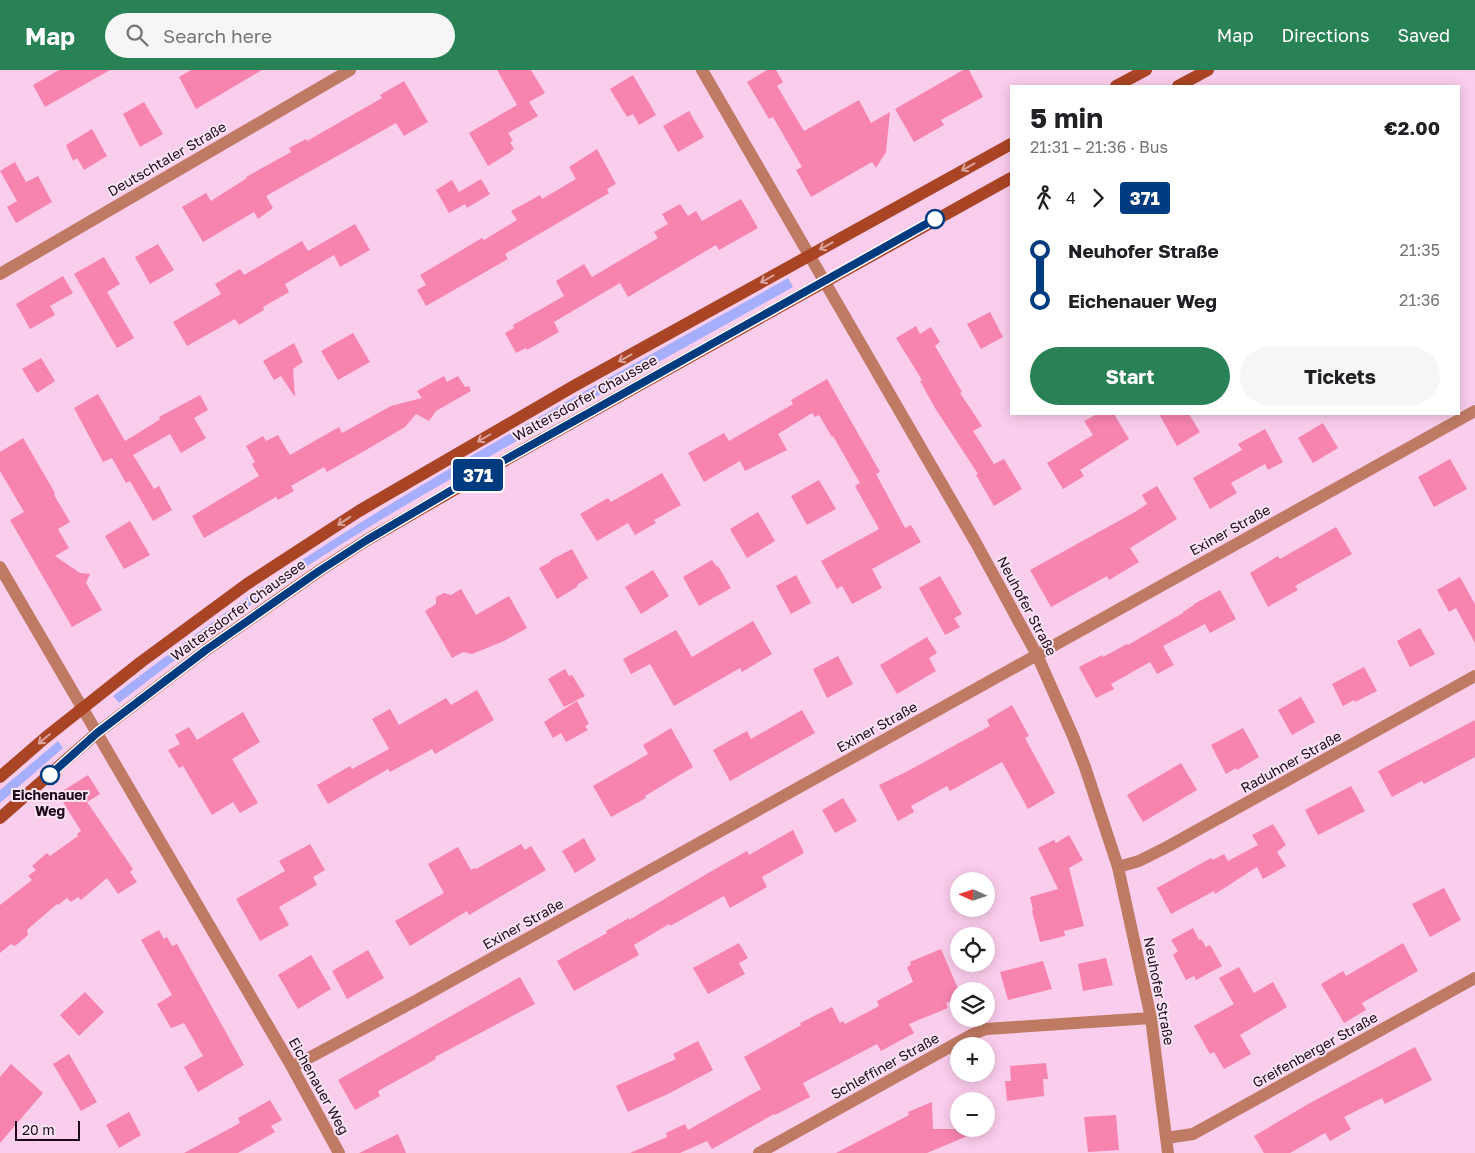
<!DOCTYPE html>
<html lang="en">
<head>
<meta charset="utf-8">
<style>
	body { margin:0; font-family:"Golos Text",sans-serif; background:#f6f6f6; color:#202124; height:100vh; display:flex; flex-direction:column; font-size:19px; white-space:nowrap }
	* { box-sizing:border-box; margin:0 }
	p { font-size:16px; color:#757577 }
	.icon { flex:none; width:28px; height:28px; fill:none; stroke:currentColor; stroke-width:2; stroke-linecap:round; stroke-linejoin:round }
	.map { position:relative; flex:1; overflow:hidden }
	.sheet { position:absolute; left:1010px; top:15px; width:450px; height:330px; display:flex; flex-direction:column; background:#fff; border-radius:0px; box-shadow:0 2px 12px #0003 }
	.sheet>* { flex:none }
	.badge { padding:0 10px; border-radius:4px; font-size:18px; line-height:32px }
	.needle { width:32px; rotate:273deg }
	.buttons { position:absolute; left:950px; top:802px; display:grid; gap:10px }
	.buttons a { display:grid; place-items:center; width:45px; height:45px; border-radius:50%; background:#fff; box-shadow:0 2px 12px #0003; font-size:25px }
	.scale { position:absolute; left:15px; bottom:12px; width:65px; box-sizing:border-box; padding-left:5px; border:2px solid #1e0b19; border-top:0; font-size:14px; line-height:18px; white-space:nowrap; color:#1e0b19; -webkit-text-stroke:4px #fae3f2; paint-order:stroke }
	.map>.badge { position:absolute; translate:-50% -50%; box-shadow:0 0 0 2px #fff }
	.legs { display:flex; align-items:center; gap:8px; height:55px; padding:0 20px; font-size:16px }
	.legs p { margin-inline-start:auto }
	.headline { display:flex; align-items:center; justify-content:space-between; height:85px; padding:0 20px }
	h1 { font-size:28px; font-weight:700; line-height:38px }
	.action { display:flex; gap:10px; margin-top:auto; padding:10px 20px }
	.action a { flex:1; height:58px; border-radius:30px; background:#298156; color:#fff; font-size:20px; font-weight:700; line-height:58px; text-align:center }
	.action a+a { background:#f6f6f6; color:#202124 }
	ul { padding:0 20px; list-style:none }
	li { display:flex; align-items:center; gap:18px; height:50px; font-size:19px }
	li i { display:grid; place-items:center; width:8px; height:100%; margin:0 6px; background:currentColor }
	li i::after { content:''; width:12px; height:12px; margin:-6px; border:4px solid; border-radius:50%; background:#fff }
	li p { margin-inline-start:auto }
	li:first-child i { background:linear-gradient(#0000 50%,currentColor 0) }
	li:last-child i { background:linear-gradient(currentColor 50%,#0000 0) }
	header { display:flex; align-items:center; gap:30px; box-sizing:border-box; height:70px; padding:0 25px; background:#298156; color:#fff }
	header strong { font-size:24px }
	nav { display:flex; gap:28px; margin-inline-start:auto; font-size:18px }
	.search { width:350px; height:45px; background:#f6f6f6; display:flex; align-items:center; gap:12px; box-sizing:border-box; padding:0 18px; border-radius:28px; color:#757577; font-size:19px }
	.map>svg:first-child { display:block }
</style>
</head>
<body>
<header>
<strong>Map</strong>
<div class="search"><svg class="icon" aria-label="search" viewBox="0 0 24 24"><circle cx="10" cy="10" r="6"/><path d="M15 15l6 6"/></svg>Search here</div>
<nav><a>Map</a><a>Directions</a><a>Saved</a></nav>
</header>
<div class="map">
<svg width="1475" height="1083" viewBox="0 0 1475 1083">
	<rect width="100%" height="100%" fill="#fbcded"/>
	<path fill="#a5affd" d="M 788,208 L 793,217 C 693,273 593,328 494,384 C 437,417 380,449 326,484 C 254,530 186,581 119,633 L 113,626 C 192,566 271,508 355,456 C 496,368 643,289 788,208 Z
		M 58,671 L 63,678 L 0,733 L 0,720 Z"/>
	<path fill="#f784af" d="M 59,0 L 110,0 L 45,37 L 33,15 Z
		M 191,0 L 262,0 L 196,39 L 179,7 Z
		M 497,0 L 531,0 L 545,23 L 529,32 L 538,46 L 508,63 L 513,71 L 510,72 L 514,79 L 511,81 L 511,82 L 488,96 L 469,63 L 517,35 Z
		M 767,0 L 776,0 L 783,12 L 777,16 L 804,61 L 859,30 L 871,53 L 890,42 L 886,82 L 876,98 L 872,92 L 811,127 L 796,100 L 802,97 L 773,47 L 769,49 L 747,12 Z
		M 963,0 L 969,0 L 983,27 L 941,50 L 944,55 L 914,72 L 895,39 Z
		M 633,5 L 656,45 L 639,55 L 633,44 L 627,47 L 610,19 Z
		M 404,11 L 428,52 L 404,66 L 396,53 L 266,126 L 273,138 L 258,149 L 254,142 L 203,172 L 182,137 L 206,123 L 211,131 L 247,108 L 246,107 L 291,82 L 289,78 L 306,69 L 307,71 L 382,28 L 380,25 Z
		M 144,32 L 163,64 L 140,77 L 123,44 Z
		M 689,41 L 704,67 L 678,82 L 663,56 Z
		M 92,59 L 107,86 L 84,100 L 77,88 L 73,91 L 66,75 Z
		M 597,79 L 616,114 L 607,119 L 609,123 L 505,184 L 508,189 L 426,236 L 417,220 L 426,215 L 420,205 L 482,168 L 484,170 L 517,150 L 511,141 L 540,125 L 542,129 L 576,109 L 569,97 Z
		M 15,92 L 26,112 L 38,106 L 52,132 L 16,153 L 7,137 L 17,131 L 0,101 Z
		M 481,109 L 490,124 L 467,138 L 465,134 L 449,143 L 436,120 L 452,110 L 459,122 Z
		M 741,129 L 758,158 L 719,180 L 716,175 L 628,227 L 620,213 L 554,252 L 559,262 L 527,280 L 526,278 L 516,283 L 505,263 L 514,258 L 513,255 L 564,226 L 556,211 L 584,194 L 592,207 L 658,168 L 654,162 L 668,154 L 662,144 L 680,134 L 688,146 L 696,141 L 702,151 Z
		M 355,154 L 370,180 L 340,197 L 334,185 L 285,214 L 289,222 L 263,237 L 264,240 L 239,255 L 235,249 L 187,276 L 173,252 L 221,224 L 215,214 L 240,199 L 244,205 L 302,171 L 308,181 Z
		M 158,174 L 174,200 L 150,214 L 135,187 Z
		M 104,187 L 120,214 L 107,222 L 134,268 L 117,278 L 74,204 Z
		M 63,206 L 73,223 L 50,236 L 55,245 L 30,259 L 16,234 Z
		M 990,242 L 1003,267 L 981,279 L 967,254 Z
		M 916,256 L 920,264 L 931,257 L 940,272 L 935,276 L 962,322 L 960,323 L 982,356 L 973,361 L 994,394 L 1004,389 L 1022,419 L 994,436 L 976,405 L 978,404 L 935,338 L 920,311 L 922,310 L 896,268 Z
		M 353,263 L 370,292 L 338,310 L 321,281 Z
		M 294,273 L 303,292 L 293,299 L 295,327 L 281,306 L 274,310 L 263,291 Z
		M 41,288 L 55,311 L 37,323 L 22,299 Z
		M 444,306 L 447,312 L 458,306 L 465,317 L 469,316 L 471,321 L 436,341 L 429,351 L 416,344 L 405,357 L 366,380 L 327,402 L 324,397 L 291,416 L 294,421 L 278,430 L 276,427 L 204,468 L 192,446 L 259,406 L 252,394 L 255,392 L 246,376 L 263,366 L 266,371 L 278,365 L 290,385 L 339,357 L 342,363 L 391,336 L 422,328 L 417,321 Z
		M 827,309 L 880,402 L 876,404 L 905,458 L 911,455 L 921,472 L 872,499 L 882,518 L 852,534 L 842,516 L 837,519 L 821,491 L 879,459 L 855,416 L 860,413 L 833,366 L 832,367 L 819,345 L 815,347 L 812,343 L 778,364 L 787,380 L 745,401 L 740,391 L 704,412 L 688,383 L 724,363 L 729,371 L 793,334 L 791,330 Z
		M 98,324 L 125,371 L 156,352 L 160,349 L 159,347 L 200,325 L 208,340 L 194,348 L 206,368 L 203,370 L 181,383 L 170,364 L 133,385 L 154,419 L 159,416 L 172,440 L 153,451 L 130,411 L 126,413 L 112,388 L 103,392 L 74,338 Z
		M 1097,344 L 1114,344 L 1129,369 L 1080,400 L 1084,406 L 1063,419 L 1047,393 L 1093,365 L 1084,351 Z
		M 1159,344 L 1189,344 L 1200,362 L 1177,376 Z
		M 1323,353 L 1338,378 L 1313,393 L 1298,368 Z
		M 1265,359 L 1283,392 L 1268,400 L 1265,394 L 1231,413 L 1237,423 L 1210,439 L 1193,408 L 1242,380 L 1238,374 Z
		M 23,368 L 55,423 L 54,425 L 70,452 L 58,459 L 69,478 L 55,486 L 80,503 L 90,504 L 86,513 L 102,540 L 72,557 L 10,450 L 24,442 L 0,401 L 0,382 Z
		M 1450,389 L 1467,419 L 1434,437 L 1418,407 Z
		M 662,403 L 681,435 L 654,450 L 656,453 L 635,465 L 628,453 L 597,471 L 580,444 L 608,428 L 611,432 Z
		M 819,410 L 836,439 L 807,455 L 791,426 Z
		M 1157,416 L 1177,449 L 1130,478 L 1139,492 L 1109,510 L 1107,506 L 1051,537 L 1030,500 L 1135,442 L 1147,434 L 1142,425 Z
		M 758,442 L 775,471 L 747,488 L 730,459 Z
		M 130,451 L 150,485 L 124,499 L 105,466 Z
		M 1336,457 L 1352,484 L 1295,516 L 1298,520 L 1268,537 L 1250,503 L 1278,486 L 1280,489 Z
		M 572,479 L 588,508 L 578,514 L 577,517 L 557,529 L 539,498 L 550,492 L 551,490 Z
		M 712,490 L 717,497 L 718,496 L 731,518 L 699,536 L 683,507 Z
		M 653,500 L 669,526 L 641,544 L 625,517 Z
		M 796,505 L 811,533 L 791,544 L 776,516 Z
		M 940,506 L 962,544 L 954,548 L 960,557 L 945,565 L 919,518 Z
		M 1460,507 L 1475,534 L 1475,573 L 1456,538 L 1449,542 L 1437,520 Z
		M 461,519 L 476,545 L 509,526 L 527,558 L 504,571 L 472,584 L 463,582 L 452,588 L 425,541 L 436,534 L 436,527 L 444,523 L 451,525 Z
		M 1220,520 L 1236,549 L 1210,563 L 1205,554 L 1163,576 L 1174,595 L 1157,604 L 1150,592 L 1111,614 L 1114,619 L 1096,628 L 1079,597 L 1102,585 L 1103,587 L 1127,574 L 1128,575 L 1183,543 L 1183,542 L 1194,535 L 1194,534 Z
		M 753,551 L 772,584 L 742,602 L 740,598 L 674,636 L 650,594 L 631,604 L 623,589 L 676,560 L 692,587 Z
		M 1420,558 L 1435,584 L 1410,597 L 1397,571 Z
		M 927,567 L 937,583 L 929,588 L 936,601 L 897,624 L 880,595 Z
		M 838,586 L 853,614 L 827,628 L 813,599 Z
		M 1364,597 L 1377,621 L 1355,632 L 1354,630 L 1343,636 L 1332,614 Z
		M 565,599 L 569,606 L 572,605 L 585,626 L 564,637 L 548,609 Z
		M 477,620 L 494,650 L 435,684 L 432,679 L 390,702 L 388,699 L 328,734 L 317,715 L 350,696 L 352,699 L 389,679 L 372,649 L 390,639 L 399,655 L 446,628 L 451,635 Z
		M 1301,627 L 1315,652 L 1292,665 L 1278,640 Z
		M 577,631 L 589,654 L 585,656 L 588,660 L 566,672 L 561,663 L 553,668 L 544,652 Z
		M 1012,635 L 1029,666 L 1025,668 L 1055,723 L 1028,739 L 1002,692 L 950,721 L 947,716 L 911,736 L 914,742 L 898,751 L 879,715 L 906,702 L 990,656 L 987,650 Z
		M 802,640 L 815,663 L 730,711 L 713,680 L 747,661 L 751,669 Z
		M 243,642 L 260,672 L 232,689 L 258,733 L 240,743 L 233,732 L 212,745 L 183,696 L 179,698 L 168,680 L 180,674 L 175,665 L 189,657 L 197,670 Z
		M 1475,650 L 1475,687 L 1424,714 L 1422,711 L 1392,727 L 1378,701 Z
		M 671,658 L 693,697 L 645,726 L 646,728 L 611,747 L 593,716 L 648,684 L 643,675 Z
		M 1243,658 L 1259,687 L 1237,700 L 1236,698 L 1226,704 L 1211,675 Z
		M 1181,693 L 1197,720 L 1143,752 L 1127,725 Z
		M 88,705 L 100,724 L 87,732 L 133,799 L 130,802 L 137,812 L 118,824 L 107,808 L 81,830 L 78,827 L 71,832 L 67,828 L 58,835 L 57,834 L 27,860 L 28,865 L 15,876 L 11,874 L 0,883 L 0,835 L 32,810 L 28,806 L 36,800 L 32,796 L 47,783 L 50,786 L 78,766 L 77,764 L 81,761 L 58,724 Z
		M 1351,716 L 1365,741 L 1318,765 L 1305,740 Z
		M 843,728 L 857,751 L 835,763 L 822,740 Z
		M 1273,754 L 1286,775 L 1277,782 L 1286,796 L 1263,809 L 1257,797 L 1215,824 L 1214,821 L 1171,844 L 1157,818 L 1211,788 L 1213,790 L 1224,784 L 1228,791 L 1258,775 L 1252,765 Z
		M 793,760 L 804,783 L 762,807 L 767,817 L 730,838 L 724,826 L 670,856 L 669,854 L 634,875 L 639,885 L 574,921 L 557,891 L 607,863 L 606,861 L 629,848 L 629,850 L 710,802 L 747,781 L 749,785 Z
		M 1069,765 L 1083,790 L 1069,798 L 1084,856 L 1064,861 L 1065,866 L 1040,872 L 1032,841 L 1033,840 L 1030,827 L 1058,819 L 1038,778 L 1054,770 L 1056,773 Z
		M 584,768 L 596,790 L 575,803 L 562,781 Z
		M 310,774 L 325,800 L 313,807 L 317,815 L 279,837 L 289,855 L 260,871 L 236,829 L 285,801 L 279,791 Z
		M 521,774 L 525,780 L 531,776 L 546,800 L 469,845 L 467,841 L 410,876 L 395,851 L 444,823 L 428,794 L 458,777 L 471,800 L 475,798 L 476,799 Z
		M 1444,818 L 1461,850 L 1430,867 L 1412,834 Z
		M 1193,858 L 1199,870 L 1201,869 L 1206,877 L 1210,875 L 1222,896 L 1196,910 L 1194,906 L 1186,910 L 1173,885 L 1178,881 L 1171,870 Z
		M 159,860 L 164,869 L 167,867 L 172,876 L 177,874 L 244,995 L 198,1022 L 184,997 L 203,986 L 184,953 L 171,958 L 157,934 L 172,925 L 141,870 Z
		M 739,873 L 748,888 L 739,893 L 745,904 L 708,924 L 693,898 Z
		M 1403,873 L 1418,901 L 1362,933 L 1366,940 L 1344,953 L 1321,914 L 1343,901 L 1346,906 Z
		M 941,879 L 959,921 L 959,928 L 946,933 L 948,938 L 909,954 L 914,963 L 881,981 L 877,974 L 803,1013 L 810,1027 L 775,1045 L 774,1044 L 712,1079 L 707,1071 L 680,1083 L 630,1083 L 667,1067 L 666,1063 L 685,1054 L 688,1060 L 761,1019 L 744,987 L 801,955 L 800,953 L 832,937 L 840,953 L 843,951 L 845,954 L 879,936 L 877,931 L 913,912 L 907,897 L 911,895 L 910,892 Z
		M 368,880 L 384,908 L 347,929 L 332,901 Z
		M 311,885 L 331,919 L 298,939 L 278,905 Z
		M 1106,888 L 1113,915 L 1083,921 L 1078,894 Z
		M 1043,891 L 1052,919 L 1008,930 L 1000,902 Z
		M 1239,897 L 1254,923 L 1273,912 L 1287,937 L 1240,965 L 1251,984 L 1224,999 L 1214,982 L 1210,984 L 1194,956 L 1234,934 L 1219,908 Z
		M 520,907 L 535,934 L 435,987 L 436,989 L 378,1021 L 380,1026 L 355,1040 L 338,1010 Z
		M 85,922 L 104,942 L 79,966 L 60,945 Z
		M 698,971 L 713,1000 L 670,1023 L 628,1042 L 616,1016 L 676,989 L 673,984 Z
		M 1415,977 L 1432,1010 L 1385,1034 L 1382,1028 L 1344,1047 L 1351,1059 L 1330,1071 L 1325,1063 L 1290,1083 L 1264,1083 L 1254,1066 L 1310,1033 Z
		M 69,984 L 97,1032 L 81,1041 L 53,994 Z
		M 1046,993 L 1048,1009 L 1043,1009 L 1044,1026 L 1007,1031 L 1005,1011 L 1011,1011 L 1010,996 Z
		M 11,994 L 43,1023 L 0,1073 L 0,1007 Z
		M 270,1030 L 282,1050 L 271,1056 L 275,1062 L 238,1083 L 184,1083 L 240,1053 L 238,1048 Z
		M 932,1032 L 933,1059 L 984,1059 L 927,1083 L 836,1083 L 909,1045 L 908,1042 Z
		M 129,1042 L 141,1065 L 119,1078 L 106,1055 Z
		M 1116,1045 L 1119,1080 L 1088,1082 L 1084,1047 Z
		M 398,1064 L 406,1083 L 359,1083 Z"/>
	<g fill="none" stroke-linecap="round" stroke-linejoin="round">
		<path stroke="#bf7a64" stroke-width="12" d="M 702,0 L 976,473 L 1037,585 L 1073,666 L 1085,697 L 1118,797 L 1151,948 L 1168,1083
			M 0,204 L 350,0
			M 0,497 L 292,997 L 339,1083
			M 1118,797 L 1139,791 L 1167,777 L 1475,606
			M 292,997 L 417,930 L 1475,341
			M 1166,1068 L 1193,1064 L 1475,908
			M 759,1083 L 973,964 L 986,959 L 1151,948"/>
		<path stroke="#a94424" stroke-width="12" d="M 1116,16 L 1146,0
			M 1178,16 L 1208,0
			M 0,707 L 45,668 L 141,592 L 247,514 L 359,441 L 574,316 L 1011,74
			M 0,748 L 97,663 L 206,580 L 319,501 L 367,470 L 530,376 L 1011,108"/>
	</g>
	<defs><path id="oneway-shaft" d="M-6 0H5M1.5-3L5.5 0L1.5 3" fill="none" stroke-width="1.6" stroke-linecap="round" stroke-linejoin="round" transform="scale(1.25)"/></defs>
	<g stroke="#daa3a0">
		<use href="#oneway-shaft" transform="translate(968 97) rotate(151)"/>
		<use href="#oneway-shaft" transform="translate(826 176) rotate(151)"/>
		<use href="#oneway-shaft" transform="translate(767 209) rotate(151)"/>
		<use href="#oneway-shaft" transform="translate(625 288) rotate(151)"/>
		<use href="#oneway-shaft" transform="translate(484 368) rotate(150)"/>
		<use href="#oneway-shaft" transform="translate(344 451) rotate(147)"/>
		<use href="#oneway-shaft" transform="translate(44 669) rotate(140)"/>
	</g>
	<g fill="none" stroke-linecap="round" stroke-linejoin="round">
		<defs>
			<path id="line-1" d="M 50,705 L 97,663 L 206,580 L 319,501 L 367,470 L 469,410 L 935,149"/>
		</defs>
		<use href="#line-1" stroke="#fff" stroke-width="11"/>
		<use href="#line-1" stroke="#003b80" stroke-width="8"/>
	</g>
	<g fill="#fff" stroke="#003b80" stroke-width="2.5">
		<circle cx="935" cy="149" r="9"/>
		<circle cx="50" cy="705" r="9"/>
	</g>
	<g text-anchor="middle" stroke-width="4" stroke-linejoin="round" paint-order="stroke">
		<g font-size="14" fill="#1e0b19" stroke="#fae3f2">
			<text transform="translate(167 89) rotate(-30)" y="5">Deutschtaler Straße</text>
			<text transform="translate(585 328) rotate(-29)" y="5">Waltersdorfer Chaussee</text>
			<text transform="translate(1230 460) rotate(-29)" y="5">Exiner Straße</text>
			<text transform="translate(1027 536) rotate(62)" y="5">Neuhofer Straße</text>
			<text transform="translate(238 540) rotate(-36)" y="5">Waltersdorfer Chaussee</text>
			<text transform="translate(877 657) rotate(-29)" y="5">Exiner Straße</text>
			<text transform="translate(1291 692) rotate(-29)" y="5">Raduhner Straße</text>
			<text transform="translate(523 854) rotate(-29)" y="5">Exiner Straße</text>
			<text transform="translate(1159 921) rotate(79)" y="5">Neuhofer Straße</text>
			<text transform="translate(1315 980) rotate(-29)" y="5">Greifenberger Straße</text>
			<text transform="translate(885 996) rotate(-29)" y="5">Schleffiner Straße</text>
			<text transform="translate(319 1016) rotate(61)" y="5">Eichenauer Weg</text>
		</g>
		<g font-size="14" font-weight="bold" fill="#1e0b19" stroke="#fae3f2">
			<text x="50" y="730">Eichenauer<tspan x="50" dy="16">Weg</tspan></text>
		</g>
	</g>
</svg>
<div class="buttons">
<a><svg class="needle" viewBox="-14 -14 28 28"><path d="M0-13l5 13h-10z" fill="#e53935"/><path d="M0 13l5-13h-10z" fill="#757577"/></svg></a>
<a><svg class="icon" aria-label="locate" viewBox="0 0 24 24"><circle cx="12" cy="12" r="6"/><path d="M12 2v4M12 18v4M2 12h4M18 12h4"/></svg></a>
<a><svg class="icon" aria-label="layers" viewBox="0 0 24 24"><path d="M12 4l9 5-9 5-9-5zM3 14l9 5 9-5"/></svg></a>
<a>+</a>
<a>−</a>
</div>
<div class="scale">20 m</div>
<b class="badge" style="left:478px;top:405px;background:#003b80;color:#fff">371</b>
<section class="sheet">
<div class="headline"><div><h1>5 min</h1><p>21:31 – 21:36 · Bus</p></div><b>€2.00</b></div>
<div class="legs"><svg class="icon" aria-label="walk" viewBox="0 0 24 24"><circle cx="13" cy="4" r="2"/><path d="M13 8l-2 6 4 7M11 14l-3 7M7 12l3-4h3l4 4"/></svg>4<svg class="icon" aria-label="forward" viewBox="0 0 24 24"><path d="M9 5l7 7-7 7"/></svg><b class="badge" style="background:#003b80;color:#fff">371</b></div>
<ul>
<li><i style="color:#003b80"></i><b>Neuhofer Straße</b><p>21:35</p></li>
<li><i style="color:#003b80"></i><b>Eichenauer Weg</b><p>21:36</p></li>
</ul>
<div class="action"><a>Start</a><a>Tickets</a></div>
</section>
</div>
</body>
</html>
